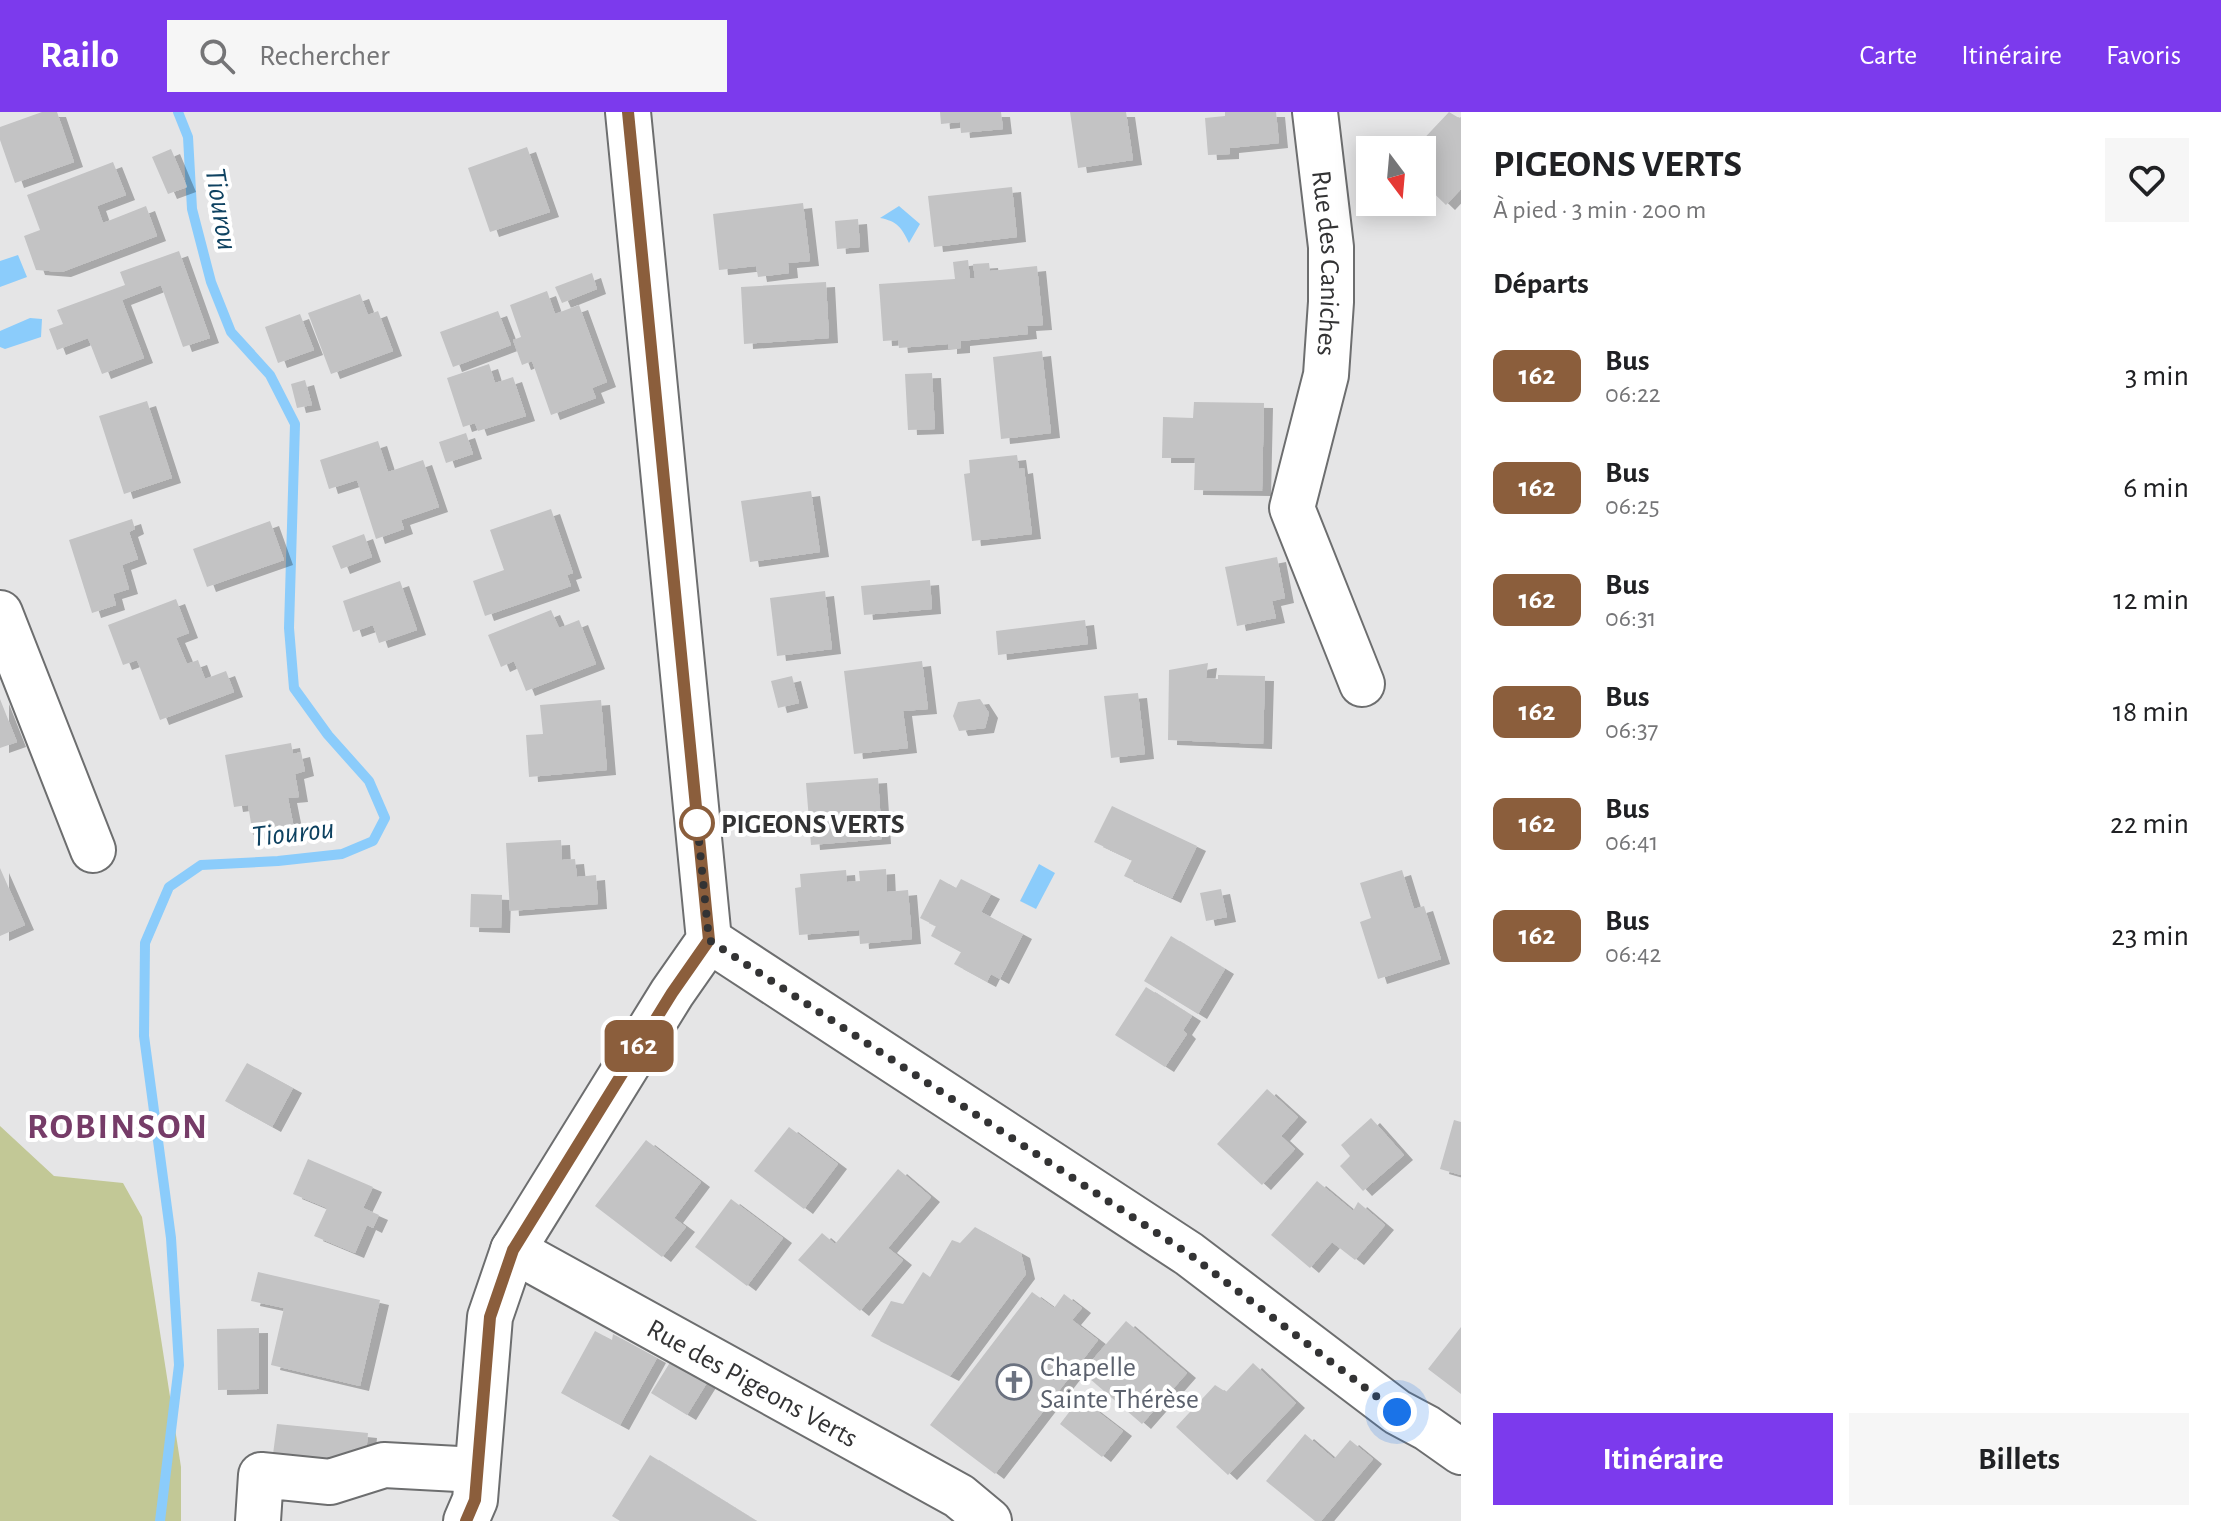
<!DOCTYPE html>
<html lang="fr">
<head>
<meta charset="utf-8">
<style>
	body { margin:0; font-family:"Alegreya Sans",sans-serif; background:#f6f6f6; color:#202124; height:100vh; display:flex; flex-direction:column; font-size:30px; white-space:nowrap }
	* { box-sizing:border-box; margin:0 }
	p { font-size:26px; color:#757577 }
	.icon { flex:none; width:44px; height:44px; fill:none; stroke:currentColor; stroke-width:2; stroke-linecap:round; stroke-linejoin:round }
	.map { position:relative; flex:1; overflow:hidden }
	.sheet { display:flex; flex-direction:column; background:#fff; width:760px }
	.sheet>* { flex:none }
	.badge { padding:0 16px; border-radius:12px; font-size:28px; line-height:52px }
	.needle { width:52px; rotate:164deg }
	.buttons { position:absolute; left:1356px; top:24px; display:grid; gap:16px }
	.buttons a { display:grid; place-items:center; width:80px; height:80px; border-radius:0px; background:#fff; box-shadow:0 4px 20px #0003; font-size:40px }
	.you { position:absolute; width:40px; height:40px; margin:-20px; border:6px solid #fff; border-radius:50%; background:#1a73e8; box-shadow:0 0 0 12px #1a73e833 }
	.map>.badge { position:absolute; translate:-50% -50%; box-shadow:0 0 0 4px #fff }
	h2 { padding:0 32px; font-size:30px; line-height:72px }
	.round { display:grid; place-items:center; flex:none; width:84px; height:84px; border-radius:0px; background:#f6f6f6 }
	.headline { display:flex; align-items:center; justify-content:space-between; height:136px; padding:0 32px }
	h1 { font-size:38px; font-weight:700; line-height:60px }
	.cta { display:flex; gap:16px; margin-top:auto; padding:16px 32px }
	.cta a { flex:1; height:92px; border-radius:0px; background:#7c3aed; color:#fff; font-size:32px; font-weight:700; line-height:92px; text-align:center }
	.cta a+a { background:#f6f6f6; color:#202124 }
	ul { padding:0; list-style:none }
	li { display:flex; align-items:center; gap:24px; height:112px; padding:0 32px }
	li div { flex:1 }
	li b { display:block; font-size:30px }
	li em { font-style:normal }
	li .badge { min-width:88px; font-weight:700; text-align:center }
	header { display:flex; align-items:center; gap:48px; box-sizing:border-box; height:112px; padding:0 40px; background:#7c3aed; color:#fff }
	header strong { font-size:38px }
	nav { display:flex; gap:44px; margin-inline-start:auto; font-size:28px }
	.search { width:560px; height:72px; background:#f6f6f6; display:flex; align-items:center; gap:20px; box-sizing:border-box; padding:0 28px; border-radius:0px; color:#757577; font-size:30px }
	main { display:flex; flex:1; min-height:0 }
	.map>svg:first-child { display:block }
</style>
</head>
<body>
<header>
<strong>Railo</strong>
<div class="search"><svg class="icon" aria-label="search" viewBox="0 0 24 24"><circle cx="10" cy="10" r="6"/><path d="M15 15l6 6"/></svg>Rechercher</div>
<nav><a>Carte</a><a>Itinéraire</a><a>Favoris</a></nav>
</header>
<main>
<div class="map">
<svg width="1461" height="1409" viewBox="0 0 1461 1409">
	<defs>
		<filter id="shadow"><feDropShadow dx="9" dy="5" stdDeviation="0" flood-color="#0004"/></filter>
	</defs>
	<rect width="100%" height="100%" fill="#e5e5e6"/>
	<path fill="#c2c896" d="M 0,1014 L 54,1064 L 123,1071 L 142,1105 L 181,1355 L 181,1409 L 0,1409 Z"/>
	<path fill="#8bccfb" d="M 899,94 L 920,112 L 909,131 C 902,116 897,109 880,106 Z
		M 18,143 L 27,165 L 0,175 L 0,149 Z
		M 30,206 L 42,207 L 41,225 L 5,237 L 0,235 L 0,219 Z
		M 1039,752 L 1055,761 L 1036,797 L 1020,789 Z"/>
	<g fill="none" stroke-linecap="round" stroke-linejoin="round">
		<path stroke="#8bccfb" stroke-width="10" d="M 160,1409 L 179,1253 L 171,1126 L 144,924 L 145,831 L 169,775 L 201,753 L 278,749 L 342,742 L 373,729 L 385,706 L 369,669 L 328,623 L 294,576 L 289,516 L 295,312 L 270,263 L 231,220 L 211,170 L 192,97 L 188,25 L 178,0"/>
	</g>
	<path fill="#c3c3c4" filter="url(#shadow)" d="M 42,0 L 57,0 L 74,50 L 15,71 L 0,28 L 0,15 Z
		M 940,0 L 1001,0 L 1003,17 L 961,21 L 960,10 L 941,12 Z
		M 1070,0 L 1126,0 L 1133,48 L 1078,56 Z
		M 1225,0 L 1276,0 L 1279,31 L 1230,36 L 1230,42 L 1208,43 L 1205,6 L 1225,4 Z
		M 1449,0 L 1459,6 L 1461,5 L 1461,77 L 1446,93 L 1422,70 L 1422,38 L 1415,36 Z
		M 527,35 L 550,100 L 490,120 L 468,56 Z
		M 171,37 L 187,75 L 168,82 L 152,45 Z
		M 113,50 L 126,83 L 97,94 L 103,111 L 146,94 L 157,124 L 62,160 L 36,158 L 24,124 L 40,118 L 27,83 Z
		M 1012,75 L 1017,125 L 934,135 L 928,84 Z
		M 803,91 L 810,149 L 788,151 L 789,161 L 758,165 L 756,154 L 719,158 L 713,102 Z
		M 858,107 L 860,135 L 837,137 L 835,109 Z
		M 179,139 L 210,226 L 183,235 L 161,173 L 122,188 L 144,246 L 102,262 L 88,226 L 57,238 L 49,217 L 63,212 L 57,198 L 125,173 L 120,160 Z
		M 968,148 L 970,166 L 975,166 L 973,152 L 989,151 L 990,159 L 1037,154 L 1043,213 L 1027,214 L 1028,222 L 961,229 L 961,236 L 948,237 L 948,232 L 899,236 L 898,228 L 883,229 L 879,172 L 955,167 L 953,150 Z
		M 592,161 L 597,177 L 562,191 L 555,175 Z
		M 826,170 L 829,226 L 744,232 L 741,175 Z
		M 547,179 L 555,202 L 579,193 L 607,270 L 592,276 L 596,286 L 551,303 L 532,249 L 522,253 L 513,228 L 521,225 L 510,193 Z
		M 360,182 L 368,203 L 378,199 L 393,239 L 331,262 L 308,201 Z
		M 498,199 L 511,233 L 453,255 L 440,220 Z
		M 300,202 L 314,238 L 278,251 L 265,215 Z
		M 1042,239 L 1051,321 L 1001,327 L 993,245 Z
		M 489,252 L 495,271 L 513,265 L 526,304 L 478,319 L 475,311 L 463,315 L 447,266 Z
		M 932,261 L 935,317 L 908,318 L 905,262 Z
		M 305,268 L 312,293 L 297,296 L 291,272 Z
		M 147,289 L 172,366 L 124,382 L 99,304 Z
		M 1194,290 L 1264,291 L 1262,379 L 1194,378 L 1195,346 L 1162,346 L 1163,305 L 1193,306 Z
		M 466,321 L 473,342 L 446,351 L 439,330 Z
		M 378,329 L 388,360 L 423,348 L 439,395 L 401,408 L 404,417 L 376,427 L 357,368 L 329,377 L 320,348 Z
		M 1017,343 L 1019,357 L 1024,356 L 1032,422 L 972,429 L 964,362 L 970,361 L 969,348 Z
		M 811,379 L 820,440 L 750,450 L 741,389 Z
		M 551,397 L 573,461 L 567,463 L 571,474 L 485,504 L 473,469 L 504,458 L 490,418 Z
		M 132,407 L 135,417 L 129,420 L 138,447 L 122,453 L 129,477 L 113,482 L 116,493 L 92,501 L 69,428 Z
		M 270,409 L 284,448 L 207,475 L 193,437 Z
		M 364,422 L 372,445 L 341,457 L 332,434 Z
		M 1277,445 L 1285,486 L 1272,489 L 1276,506 L 1237,514 L 1225,455 Z
		M 930,468 L 932,497 L 864,503 L 861,474 Z
		M 400,469 L 417,518 L 379,531 L 373,513 L 353,520 L 343,489 Z
		M 825,479 L 832,537 L 777,544 L 770,486 Z
		M 176,487 L 189,521 L 176,526 L 187,552 L 198,548 L 205,567 L 226,559 L 234,580 L 160,608 L 137,548 L 123,553 L 108,513 Z
		M 551,498 L 559,516 L 579,508 L 596,552 L 526,579 L 514,549 L 501,555 L 488,523 Z
		M 1085,508 L 1088,532 L 998,543 L 996,519 Z
		M 922,549 L 928,597 L 903,599 L 908,636 L 854,642 L 844,559 Z
		M 1208,551 L 1206,566 L 1218,567 L 1218,563 L 1265,564 L 1263,632 L 1168,628 L 1169,558 Z
		M 792,564 L 799,591 L 778,596 L 771,569 Z
		M 1138,581 L 1145,642 L 1111,646 L 1104,584 Z
		M 0,587 L 17,630 L 0,636 Z
		M 980,587 L 989,601 L 985,616 L 959,619 L 953,604 L 958,590 Z
		M 601,588 L 607,658 L 529,665 L 526,623 L 543,622 L 540,593 Z
		M 291,631 L 293,642 L 301,640 L 305,659 L 295,662 L 299,685 L 288,686 L 294,716 L 253,723 L 248,693 L 234,695 L 225,643 Z
		M 878,666 L 882,727 L 811,733 L 806,671 Z
		M 1112,694 L 1197,734 L 1172,786 L 1124,764 L 1132,748 L 1094,730 Z
		M 561,728 L 562,748 L 575,747 L 577,765 L 596,763 L 598,792 L 510,799 L 506,731 Z
		M 0,756 L 25,813 L 0,824 Z
		M 886,757 L 887,780 L 908,778 L 912,827 L 860,832 L 859,818 L 799,823 L 795,776 L 801,775 L 800,762 L 846,758 L 847,770 L 860,769 L 859,759 Z
		M 1402,758 L 1414,797 L 1424,794 L 1441,847 L 1378,867 L 1360,810 L 1371,806 L 1360,771 Z
		M 940,767 L 956,776 L 961,767 L 991,782 L 981,800 L 1023,822 L 1000,867 L 991,862 L 987,870 L 954,852 L 961,840 L 931,824 L 936,814 L 920,806 Z
		M 1221,777 L 1227,805 L 1206,809 L 1200,781 Z
		M 471,782 L 502,783 L 501,816 L 470,815 Z
		M 1171,824 L 1225,857 L 1198,902 L 1144,869 Z
		M 1146,875 L 1192,904 L 1183,918 L 1187,922 L 1165,955 L 1115,923 Z
		M 247,951 L 293,976 L 272,1015 L 225,989 Z
		M 1267,977 L 1298,1005 L 1281,1024 L 1295,1037 L 1262,1073 L 1217,1032 Z
		M 1371,1006 L 1404,1043 L 1363,1079 L 1340,1054 L 1350,1044 L 1341,1033 Z
		M 1454,1008 L 1461,1010 L 1461,1063 L 1440,1057 Z
		M 789,1015 L 838,1052 L 804,1097 L 754,1059 Z
		M 646,1028 L 701,1070 L 674,1106 L 686,1115 L 662,1145 L 595,1094 Z
		M 308,1047 L 373,1075 L 363,1096 L 379,1103 L 373,1116 L 367,1113 L 355,1141 L 314,1124 L 327,1096 L 293,1082 Z
		M 898,1057 L 931,1085 L 888,1136 L 903,1148 L 860,1199 L 798,1148 L 822,1121 L 835,1132 Z
		M 1317,1069 L 1353,1099 L 1358,1090 L 1385,1113 L 1355,1148 L 1332,1130 L 1310,1156 L 1271,1123 Z
		M 731,1087 L 783,1126 L 747,1174 L 695,1135 Z
		M 975,1115 L 1021,1141 L 1026,1162 L 950,1264 L 871,1224 L 891,1189 L 903,1192 L 923,1160 L 930,1165 L 952,1128 L 960,1131 Z
		M 258,1160 L 380,1188 L 360,1274 L 271,1253 L 284,1196 L 251,1189 Z
		M 1032,1180 L 1054,1196 L 1064,1182 L 1082,1196 L 1072,1208 L 1098,1228 L 995,1362 L 930,1313 Z
		M 1126,1209 L 1187,1261 L 1142,1312 L 1082,1260 Z
		M 1461,1215 L 1461,1282 L 1428,1257 Z
		M 259,1216 L 259,1277 L 218,1278 L 217,1217 Z
		M 595,1219 L 612,1228 L 613,1222 L 657,1246 L 620,1313 L 561,1281 Z
		M 674,1244 L 710,1266 L 687,1303 L 651,1281 Z
		M 1253,1251 L 1296,1291 L 1228,1363 L 1176,1315 L 1215,1273 L 1226,1280 Z
		M 1080,1286 L 1123,1319 L 1102,1345 L 1060,1312 Z
		M 277,1312 L 368,1321 L 365,1352 L 273,1342 Z
		M 1305,1322 L 1334,1347 L 1350,1328 L 1373,1347 L 1321,1409 L 1315,1409 L 1266,1369 Z
		M 650,1343 L 756,1409 L 620,1409 L 612,1404 Z"/>
	<g fill="none" stroke-linecap="round" stroke-linejoin="round">
		<defs>
			<g id="minor">
				<path id="s1" d="M 1315,0 L 1331,135 L 1331,190 L 1326,263 L 1292,396 L 1362,572"/>
				<path d="M 0,501 L 93,738"/>
				<path d="M 709,828 L 1189,1142 L 1397,1300 L 1427,1316 L 1461,1340"/>
				<path id="s2" d="M 513,1138 L 959,1384 L 989,1409"/>
				<path d="M 258,1409 L 261,1363 L 330,1370 L 384,1353 L 477,1358"/>
				<path d="M 466,1409 L 475,1388 L 490,1205 L 513,1138 L 672,881 L 709,828 L 628,0"/>
			</g>
		</defs>
		<use href="#minor" stroke="#6d6e6f" stroke-width="48"/>
		<use href="#minor" stroke="#fff" stroke-width="44"/>
	</g>
	<g fill="none" stroke-linecap="round" stroke-linejoin="round">
		<defs>
			<path id="line" d="M 466,1409 L 475,1388 L 490,1205 L 513,1138 L 672,881 L 709,828 L 628,0"/>
		</defs>
		<use href="#line" stroke="#fff" stroke-width="18"/>
		<use href="#line" stroke="#8b5e3c" stroke-width="12"/>
		<path stroke="#333334" stroke-width="8" stroke-dasharray="0 14.4" d="M 697,711 L 696,699 L 709,828 L 1189,1142 L 1397,1300"/>
	</g>
	<defs>
		<symbol id="church-ring" viewBox="-11 -11 22 22"><circle r="9.5" fill="#fff" stroke="#6b7280" stroke-width="1.5"/><path d="M-1.2-6h2.4v3.5h3.3v2.4h-3.3V6h-2.4V-.1h-3.3v-2.4h3.3Z" fill="#6b7280"/></symbol>
	</defs>
	<g fill-rule="evenodd">
		<use href="#church-ring" x="994" y="1250" width="40" height="40"/>
	</g>
	<circle fill="#fff" stroke="#8b5e3c" stroke-width="4" cx="697" cy="711" r="16"/>
	<g text-anchor="middle" stroke-width="8" stroke-linejoin="round" paint-order="stroke">
		<g font-size="28" fill="#333334" stroke="#fff">
			<text dy="10" stroke="none"><textPath href="#s1" startOffset="152">Rue des Caniches</textPath></text>
			<text dy="10" stroke="none"><textPath href="#s2" startOffset="274">Rue des Pigeons Verts</textPath></text>
		</g>
		<g font-size="28" font-weight="bold" fill="#333334" stroke="#fff" text-anchor="start">
			<text x="721" y="721">PIGEONS VERTS</text>
		</g>
		<g font-size="28" fill="#5b616d" stroke="#fff" text-anchor="start">
			<text x="1040" y="1264">Chapelle<tspan x="1040" dy="32">Sainte Thérèse</tspan></text>
		</g>
		<g font-size="30" font-style="italic" fill="#0e4261" stroke="#fff">
			<text transform="translate(222 97) rotate(81)" y="10">Tiourou</text>
			<text transform="translate(293 720) rotate(-6)" y="10">Tiourou</text>
		</g>
		<g font-size="36" font-weight="bold" letter-spacing="2" fill="#763c68" stroke="#fff">
			<text x="118" y="1026">ROBINSON</text>
		</g>
	</g>
</svg>
<div class="buttons">
<a><svg class="needle" viewBox="-14 -14 28 28"><path d="M0-13l5 13h-10z" fill="#e53935"/><path d="M0 13l5-13h-10z" fill="#757577"/></svg></a>
</div>
<div class="you" style="left:1397px;top:1300px"></div>
<b class="badge" style="left:639px;top:934px;background:#8b5e3c;color:#fff">162</b>
</div>
<section class="sheet">
<div class="headline"><div><h1>PIGEONS VERTS</h1><p>À pied · 3 min · 200 m</p></div><a class="round"><svg class="icon" aria-label="heart" viewBox="0 0 24 24"><path d="M12 20l-8-8c-3-5 5-10 8-4 3-6 11-1 8 4z"/></svg></a></div>
<h2>Départs</h2>
<ul>
<li><span class="badge" style="background:#8b5e3c;color:#fff">162</span><div><b>Bus</b><p>06:22</p></div><em>3 min</em></li>
<li><span class="badge" style="background:#8b5e3c;color:#fff">162</span><div><b>Bus</b><p>06:25</p></div><em>6 min</em></li>
<li><span class="badge" style="background:#8b5e3c;color:#fff">162</span><div><b>Bus</b><p>06:31</p></div><em>12 min</em></li>
<li><span class="badge" style="background:#8b5e3c;color:#fff">162</span><div><b>Bus</b><p>06:37</p></div><em>18 min</em></li>
<li><span class="badge" style="background:#8b5e3c;color:#fff">162</span><div><b>Bus</b><p>06:41</p></div><em>22 min</em></li>
<li><span class="badge" style="background:#8b5e3c;color:#fff">162</span><div><b>Bus</b><p>06:42</p></div><em>23 min</em></li>
</ul>
<div class="cta"><a>Itinéraire</a><a>Billets</a></div>
</section>
</main>
</body>
</html>
